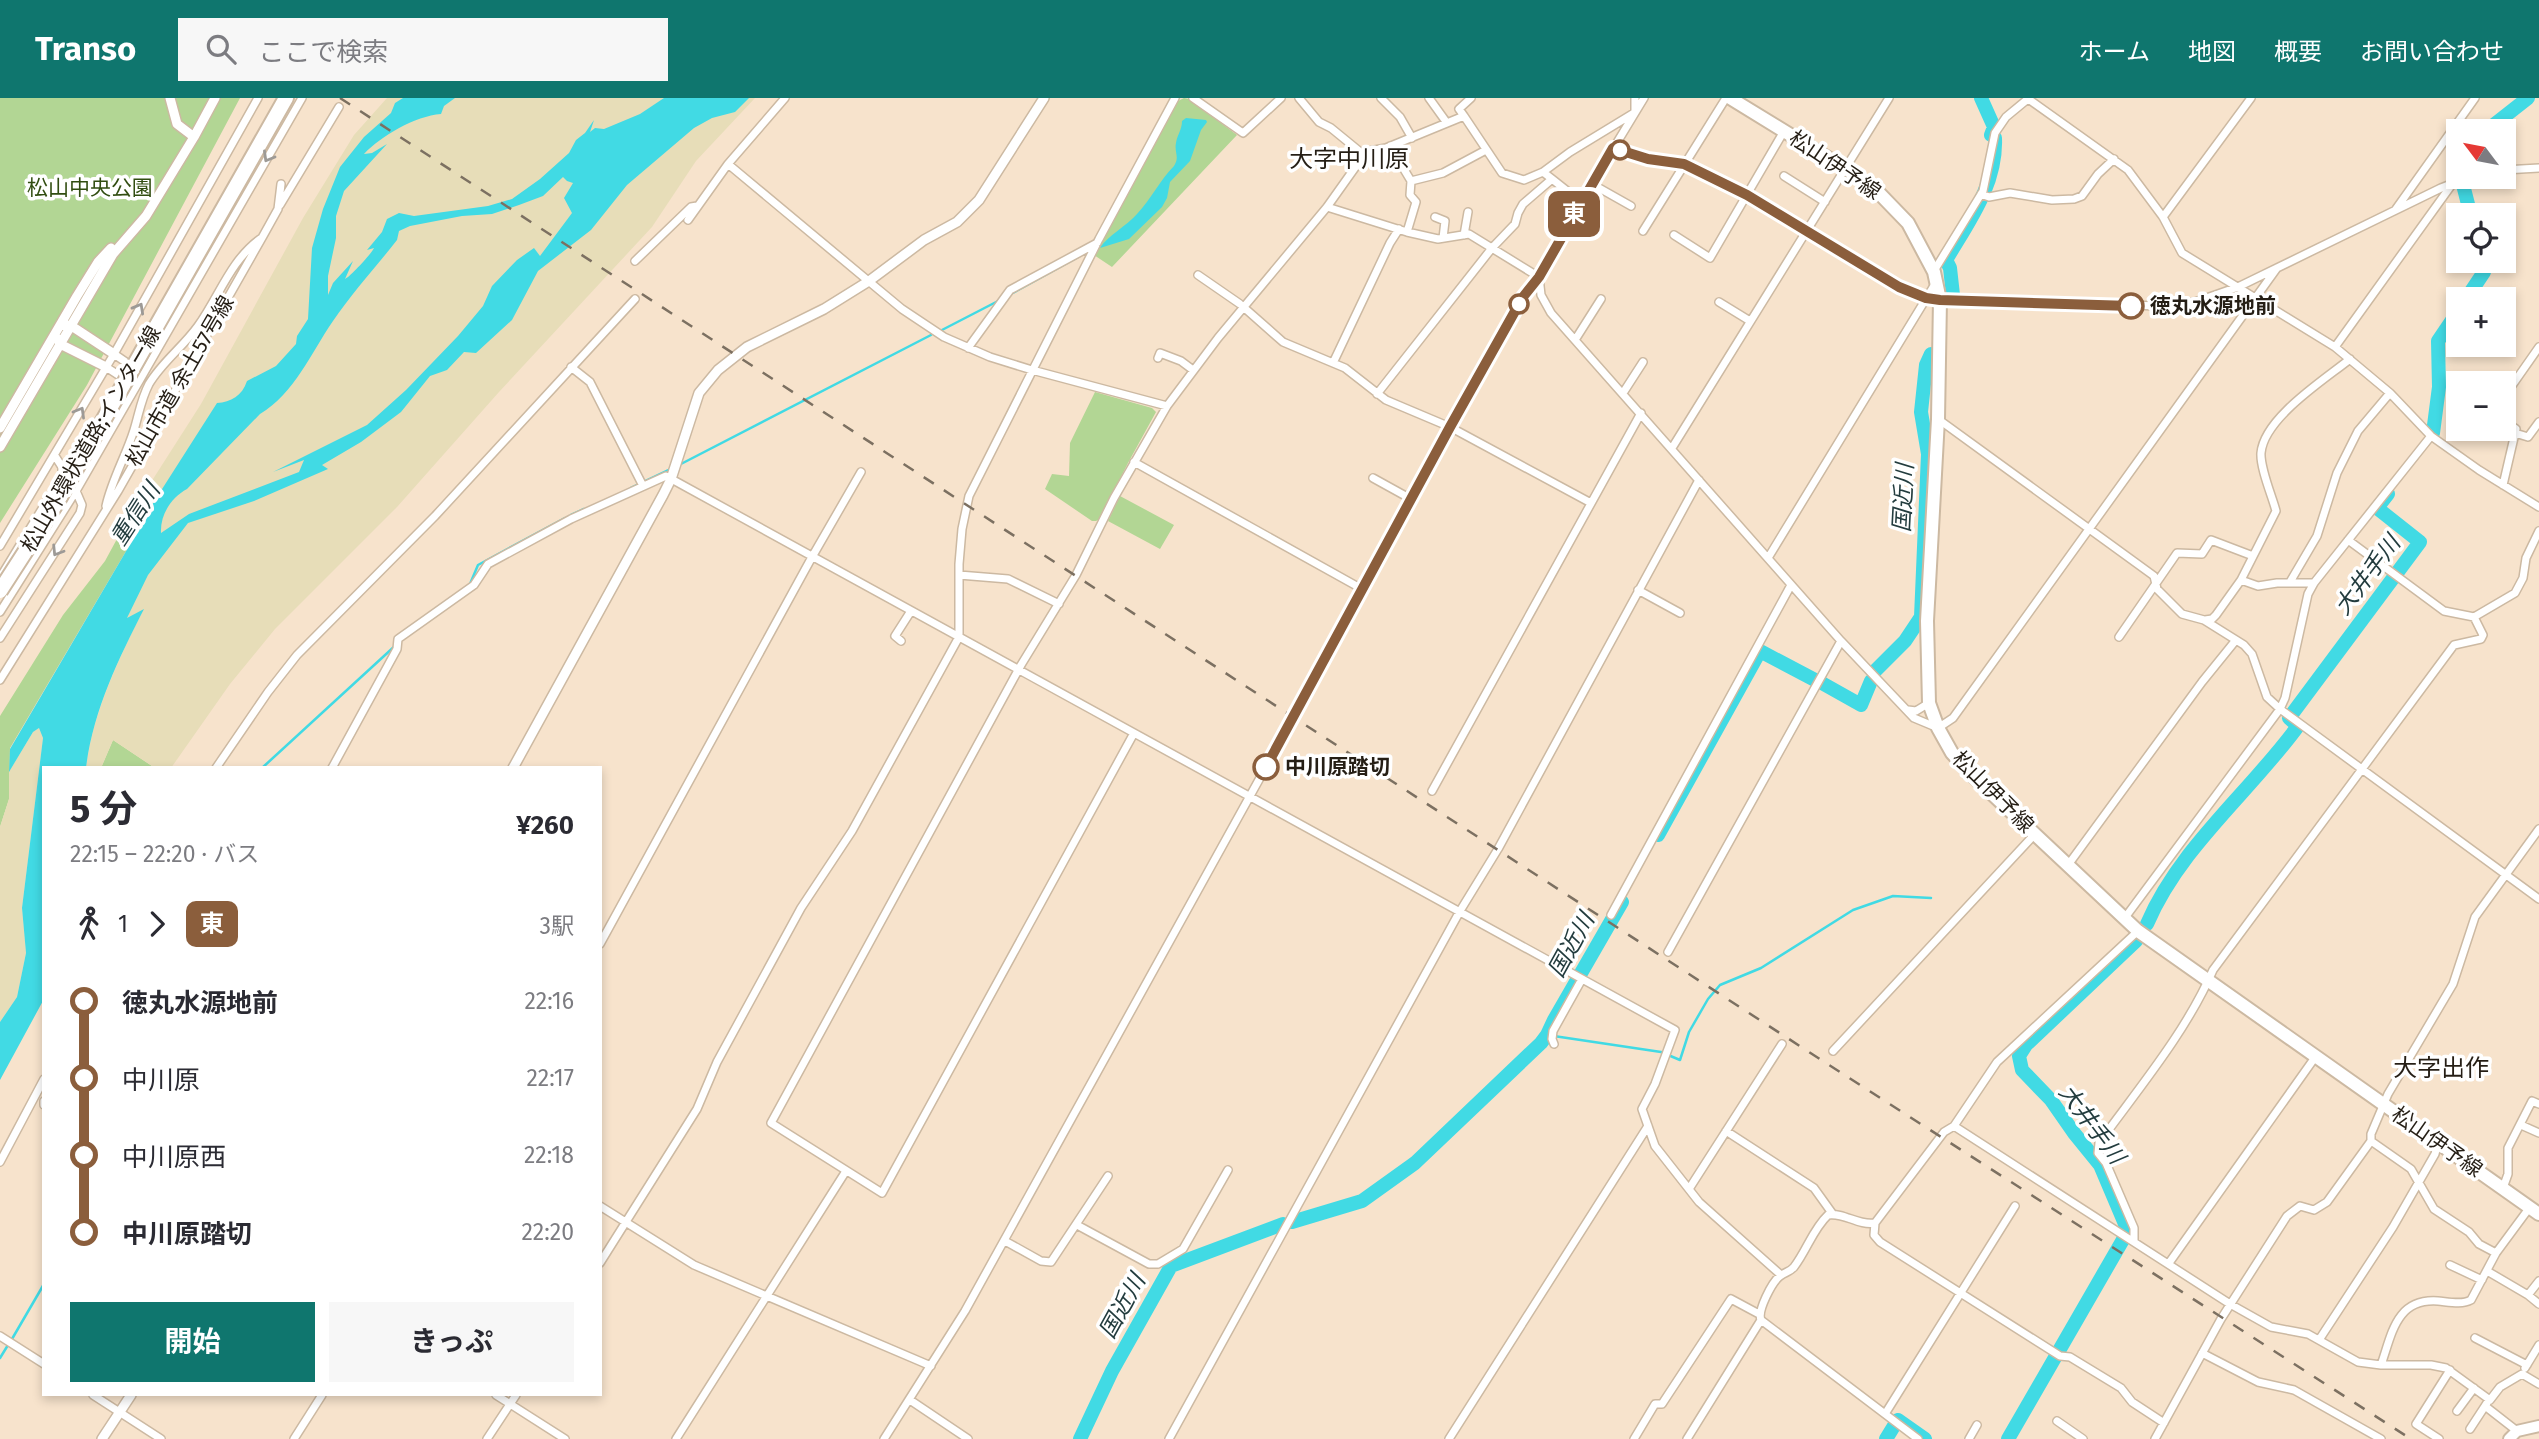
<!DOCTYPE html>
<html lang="ja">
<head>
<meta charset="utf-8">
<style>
	body { margin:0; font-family:"Fira Sans","Noto Sans JP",sans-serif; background:#f7f7f7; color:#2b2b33; height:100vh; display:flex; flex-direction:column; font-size:26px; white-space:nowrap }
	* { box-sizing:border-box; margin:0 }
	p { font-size:23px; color:#7c7c81 }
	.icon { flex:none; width:38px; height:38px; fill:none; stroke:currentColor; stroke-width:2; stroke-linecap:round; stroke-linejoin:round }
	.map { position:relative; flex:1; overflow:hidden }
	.details { position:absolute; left:42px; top:668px; width:560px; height:630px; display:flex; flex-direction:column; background:#fff; border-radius:0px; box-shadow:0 4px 10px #0003 }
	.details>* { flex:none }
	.badge { padding:0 14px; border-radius:10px; font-size:24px; line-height:46px }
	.needle { width:46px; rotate:302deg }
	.buttons { position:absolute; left:2446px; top:21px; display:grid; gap:14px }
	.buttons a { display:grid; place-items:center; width:70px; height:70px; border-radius:0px; background:#fff; box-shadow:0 4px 10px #0003; font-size:35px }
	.map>.badge { position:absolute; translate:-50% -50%; box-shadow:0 0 0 4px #fff }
	.legs { display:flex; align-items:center; gap:10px; height:77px; padding:0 28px; font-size:23px }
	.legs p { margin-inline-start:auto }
	.headline { display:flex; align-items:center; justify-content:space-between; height:119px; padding:0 28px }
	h1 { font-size:38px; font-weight:700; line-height:52px }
	.primary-button { display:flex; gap:14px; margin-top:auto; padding:14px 28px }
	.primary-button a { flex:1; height:80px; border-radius:0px; background:#0f766e; color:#fff; font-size:28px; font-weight:700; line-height:80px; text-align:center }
	.primary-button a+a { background:#f7f7f7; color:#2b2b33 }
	ul { padding:0 28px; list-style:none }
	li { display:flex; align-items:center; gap:24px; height:77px; font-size:26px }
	li i { display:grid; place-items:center; width:10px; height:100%; margin:0 9px; background:currentColor }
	li i::after { content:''; width:18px; height:18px; margin:-9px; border:5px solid; border-radius:50%; background:#fff }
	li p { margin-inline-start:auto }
	li:first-child i { background:linear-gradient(#0000 50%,currentColor 0) }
	li:last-child i { background:linear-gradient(currentColor 50%,#0000 0) }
	header { display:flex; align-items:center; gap:42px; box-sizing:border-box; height:98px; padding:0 35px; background:#0f766e; color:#fff }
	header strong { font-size:33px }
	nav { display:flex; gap:38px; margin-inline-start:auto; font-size:24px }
	.search { width:490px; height:63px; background:#f7f7f7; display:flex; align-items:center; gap:18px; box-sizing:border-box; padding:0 24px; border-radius:0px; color:#7c7c81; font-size:26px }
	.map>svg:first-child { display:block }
</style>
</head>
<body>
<header>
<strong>Transo</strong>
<div class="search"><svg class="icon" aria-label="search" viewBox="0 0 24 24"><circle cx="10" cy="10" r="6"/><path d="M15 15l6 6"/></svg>ここで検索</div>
<nav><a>ホーム</a><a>地図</a><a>概要</a><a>お問い合わせ</a></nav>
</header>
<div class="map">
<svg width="2539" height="1341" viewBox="0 0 2539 1341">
	<rect width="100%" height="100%" fill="#f7e3cc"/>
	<path fill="#b2d694" d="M 0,0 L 240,0 L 87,287 L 0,425 Z
		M 1184,0 L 1189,1 L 1237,37 L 1112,169 L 1094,157 L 1178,3 Z
		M 1095,294 L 1152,310 L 1156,314 L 1128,365 L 1100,421 L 1096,423 L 1092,423 L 1045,391 L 1052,376 L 1069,378 L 1070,345 Z
		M 1120,398 L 1174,427 L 1160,451 L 1108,423 Z
		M 130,417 L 132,443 L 10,650 L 9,701 L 0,729 L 0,618 L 63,517 L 105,463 Z
		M 113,642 L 155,670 L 101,670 Z"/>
	<path fill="#e7ddb8" d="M 387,0 L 755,0 L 696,63 L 652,129 L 499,294 L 397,409 L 275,531 L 230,586 L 171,670 L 155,670 L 113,642 L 101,670 L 86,670 C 93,614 118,563 143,512 L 126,522 L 132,443 L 130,417 L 201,306 L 303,120 L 354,37 Z
		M 39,630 L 43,640 L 22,810 L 26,855 L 17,899 L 0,924 L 0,729 L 9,701 L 9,674 L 33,634 Z"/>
	<path fill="#41dae4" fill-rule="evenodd" d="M 403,0 L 455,0 L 444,8 L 441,16 C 415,18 381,38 364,56 L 372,55 L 387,46 L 344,93 L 336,118 L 336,140 L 328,178 L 328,197 L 333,185 L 353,163 L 345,181 C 350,179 372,155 374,150 L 367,152 L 382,134 L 387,121 L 399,115 L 414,118 L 488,108 L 512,101 L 540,81 L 569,55 L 576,42 L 585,35 L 594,22 L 590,34 L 595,30 L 604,31 L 640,16 L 664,0 L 749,0 L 735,14 L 712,20 L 694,30 L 627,87 L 591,132 L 538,173 L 512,222 L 476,255 L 464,254 L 447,272 L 430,278 L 401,314 L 361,344 L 322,367 L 328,371 L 254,403 L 188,425 L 148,477 L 127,520 L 144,511 C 118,562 93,613 86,670 L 44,670 L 44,901 L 0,982 L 0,924 L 17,899 L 26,855 L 22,810 L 43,640 L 39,630 L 33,634 L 9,674 L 10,651 L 132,443 L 141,424 L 217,305 C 231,304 242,298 247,283 L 276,268 L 296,246 L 297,238 L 308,221 L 312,150 L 323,111 L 340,69 L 364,39 L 391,15 L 395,5 ZM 563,79 L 567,83 L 573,85 L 564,100 L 572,115 L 540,158 L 534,150 L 517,162 L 492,188 L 483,208 L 458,238 L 406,292 L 367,327 L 273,374 L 304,362 L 299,374 L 189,416 L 161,435 C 160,416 172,399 187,391 L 260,316 C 294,296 311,255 333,223 C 352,195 376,169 397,142 L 399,133 L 410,128 L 462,118 L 492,116 L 519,107 L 543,98 Z
		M 1186,20 L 1206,22 L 1207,24 L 1201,32 L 1190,63 L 1170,84 L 1167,100 L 1162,109 L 1129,141 L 1100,150 C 1108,137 1127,128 1137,116 C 1151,101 1160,82 1174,68 C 1180,59 1174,54 1176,45 C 1177,37 1182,32 1182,23 Z"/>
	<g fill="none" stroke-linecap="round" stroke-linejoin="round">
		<path stroke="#41dae4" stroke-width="2.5" d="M 1009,197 L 1080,158
			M 940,233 L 1000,202
			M 679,367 L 931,237
			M 631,390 L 673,370
			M 571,417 L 584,411
			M 470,486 L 478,467 L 565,420
			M 262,670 L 396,547
			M 1547,937 L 1661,954 L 1680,962 L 1689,934 L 1708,901 L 1720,887 L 1761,870 L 1853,812 L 1893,798 L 1931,800
			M 12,1241 L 44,1186
			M 0,1260 L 8,1247"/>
		<path stroke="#41dae4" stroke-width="14" d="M 1981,0 L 1994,29 L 1991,37
			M 2486,33 L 2528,0
			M 2461,79 L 2469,110 L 2475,117
			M 1953,197 L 1950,170 L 1946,162 C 1969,123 1997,86 1995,40
			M 2466,201 L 2484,174 L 2486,163
			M 2433,335 L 2439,289 L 2438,243 L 2459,212
			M 1875,573 L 1905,543 L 1921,519 L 1928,356 L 1921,314 L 1926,267 L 1931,256
			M 1820,584 L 1861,607 L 1871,583
			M 2292,616 L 2420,444 L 2377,410 L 2388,396
			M 1658,737 L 1760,553 L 1815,582
			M 2147,826 C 2180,749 2249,695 2298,628 L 2289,620
			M 1292,1124 L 1362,1103 L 1415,1065 L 1541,945 L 1547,937 L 1554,922 L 1622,804
			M 1898,1322 L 1925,1341
			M 1080,1341 L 1112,1273 L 1171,1168 L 1283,1126
			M 1886,1341 L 1894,1328
			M 2008,1341 L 2128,1133 L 2100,1067 L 2074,1035 L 2051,1002 L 2022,972 L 2019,958 L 2026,947 L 2136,843"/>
		<defs>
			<path id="minor" d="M 1193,0 L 1243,35 L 1281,0
				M 1299,0 L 1319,24 L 1331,30 L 1364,57
				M 1381,0 L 1400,19 L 1412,40
				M 1429,0 L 1447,25
				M 1471,0 L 1459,11 L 1464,18 L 1502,75 L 1524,82 L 1543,74 L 1570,54 L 1634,15
				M 2027,0 L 2128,72 L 2163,119 L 2182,155 L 2335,249 L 2390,295 L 2431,338 L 2479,372 L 2539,409
				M 1635,14 L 1635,0
				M 1390,48 L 1411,83 L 1443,75 L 1486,52
				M 1613,50 L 1648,60 L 1684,66 L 1747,97 L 1899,189 L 1926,200 L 1940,202 L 2162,208 L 2195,204 L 2238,189 L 2441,90 L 2469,79
				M 728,66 L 902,211 L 944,239 L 990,259 L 1032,272 L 1167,308
				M 2504,72 L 2539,70
				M 1784,78 L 1825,104
				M 1552,81 L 1581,104
				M 1592,86 L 1631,108
				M 1981,96 L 1989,99 L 2010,95 L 2052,102 L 2074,101 L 2082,98 L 2098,76 L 2114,61
				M 280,107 L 339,9
				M 1327,109 L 1407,134 L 1438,141 L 1469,136 L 1539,179
				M 2396,111 L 2475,0
				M 1435,119 L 1445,123 L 1443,140
				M 2163,119 L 2251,0
				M 688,122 L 728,66 L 785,0
				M 1643,133 L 1726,0
				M 1407,134 L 1416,104 L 1410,97 L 1411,83
				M 1464,137 L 1468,114
				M 1674,137 L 1710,160 L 1784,33
				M 635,163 L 691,109 L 697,108
				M 1934,173 L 1983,93 L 1995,35 L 2006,19 L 2029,0
				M 1198,177 L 1240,206 L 1283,244 L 1345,270 L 1386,302 L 1450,329 L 1591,405
				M 1539,179 L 1541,197 L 1551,215 L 1841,543 L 1914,620 L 1938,630 L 1953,620 L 2277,170
				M 1719,204 L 1750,223
				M 1575,242 L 1601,201
				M 2335,249 L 2453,85
				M 968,250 L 1010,192 L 1097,145
				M 114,256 L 133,269
				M 1158,260 L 1160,255 L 1181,263 L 1193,272
				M 1333,265 L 1390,145 L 1399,131
				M 106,269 L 126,282
				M 571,269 L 590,284 L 643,388
				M 1623,295 L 1643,264
				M 1377,296 L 1492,150 L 1515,126 L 1518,115 L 1523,106 L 1552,81 L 1543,74
				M 2504,299 L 2539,249
				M 1938,321 L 2154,478 L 2157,491 L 2182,516 L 2204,522 L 2244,547 L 2252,556 L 2267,599 L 2280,611 L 2539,801
				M 2515,335 L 2528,339 L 2539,324
				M 1672,350 L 1889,0
				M 1134,364 L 1362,491
				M 1373,380 L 1411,401
				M 2503,387 L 2516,331 L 2504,323
				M 106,408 C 112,381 126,358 134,332 C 139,316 141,301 149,286 C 162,264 183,249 198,228 C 219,199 230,163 260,141
				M 2348,442 L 2444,513 L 2474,519
				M 0,448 L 114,256 L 258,0
				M 1768,460 L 1935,186
				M 959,477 L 1008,481 L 1059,506
				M 0,480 L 62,378 L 62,369 L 55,358
				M 2241,482 L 2258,488 L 2277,485 L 2314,485
				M 2290,484 L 2317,438 L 2337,375 L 2358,333 L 2390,295
				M 1638,492 L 1680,515
				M 0,514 L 76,393 L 302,0
				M 2205,522 L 2212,521 L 2216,517 L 2241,482 L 2276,413 C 2272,398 2260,370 2261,355 C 2264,320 2324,282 2350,261
				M 2119,539 L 2177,455 L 2202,456 L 2211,442 L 2253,458
				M 0,540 L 80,415 L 82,407 L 76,393
				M 901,543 L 895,538 L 911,513
				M 0,582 L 118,393 L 263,138 L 278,111 L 281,86
				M 1908,612 L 1916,613 L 1929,605
				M 1134,635 L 882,1095 L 771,1025 L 1021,567 L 1076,477 L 1114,400 L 1167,308 L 1218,240 L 1327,109 L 1364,57 L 1369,53 L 1386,50 L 1464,18
				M 216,670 L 268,594 L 297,557 L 435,418 L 635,201
				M 332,670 L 397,551 L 398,541 L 474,487 L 488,466 L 571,421 L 666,378 L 1675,932 L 1655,986 L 1642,1011 L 1655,1048 L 1699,1104 L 1781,1177
				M 1432,693 L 1641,315
				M 2068,767 L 2202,584 L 2236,542
				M 1611,817 L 1791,487
				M 2124,821 L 2280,611 L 2285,600 L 2308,496 L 2314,485 L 2431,338
				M 600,846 L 812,459 L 861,374
				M 1668,854 L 1841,543
				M 1554,946 L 1552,941 L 1553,933 L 1582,881
				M 1833,953 L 2035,736
				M 44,1003 L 44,1007
				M 2521,1027 L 2539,1035
				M 1954,1028 L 2230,1206 L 2271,1229 L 2308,1236 L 2358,1264 L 2381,1267 L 2431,1267 L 2446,1270 L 2490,1302 L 2500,1289 L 2522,1276 L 2539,1286
				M 1726,1033 L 1814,1090 L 1832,1115
				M 2371,1043 L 2411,1071 L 2434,1111 L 2469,1134 L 2479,1146 L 2496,1155
				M 0,1064 L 44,981
				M 2503,1090 L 2508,1076 L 2508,1050 L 2532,1003 L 2539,1006
				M 1689,1091 L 1782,946
				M 600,1108 L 694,1167 L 931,1268
				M 1875,1125 L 1874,1137 L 1880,1144 L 2060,1258 L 2070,1259 L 2121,1290 L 2132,1304 L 2164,1325
				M 1077,1127 L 1149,1166 L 1158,1166 L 1183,1151 L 1228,1072
				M 2134,1142 L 2134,1130 L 2106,1065 L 2098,1055 L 2099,1045 C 2139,990 2186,934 2213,872 L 2454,547 L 2481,541 L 2483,537 L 2474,519 L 2515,495 L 2523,480 L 2526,460 L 2539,433
				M 1005,1143 L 1041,1163 L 1051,1164 L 1108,1078
				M 600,1165 L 697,1011 L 717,964 L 801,810 L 852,733 L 959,539 L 959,466 L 962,431 L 969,398 L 1099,141 L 1175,0
				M 2169,1165 L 2316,958
				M 2450,1167 L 2482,1182
				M 2487,1173 L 2528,1197 L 2539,1206
				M 2528,1197 L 2539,1183
				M 0,1238 L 44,1266
				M 2475,1240 L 2527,1267
				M 2319,1242 L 2393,1129 L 2435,1056 L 2438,1044
				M 2202,1255 L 2258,1284 L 2294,1292 L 2381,1341
				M 2381,1267 C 2392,1236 2396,1200 2438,1203 C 2449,1204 2462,1207 2471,1202 L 2496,1155 L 2530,1109
				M 2525,1270 L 2539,1247
				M 93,1297 L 161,1341
				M 496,1297 L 565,1341
				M 910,1302 L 968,1341
				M 2485,1308 L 2517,1333
				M 2457,1313 L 2474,1290
				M 1885,1316 L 2015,1108
				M 2057,1323 L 2083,1341
				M 2470,1331 L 2487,1305
				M 294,1341 L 322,1297
				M 487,1341 L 516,1297
				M 676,1341 L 846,1073
				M 884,1341 L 965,1213 L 1297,613 L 1308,589 L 1523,199 L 1539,179 L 1581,104 L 1644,0
				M 1169,1341 L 1460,813 L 1498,751 L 1699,382
				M 1449,1341 L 1648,1028
				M 1634,1341 L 1655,1306 L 1662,1306 L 1731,1201 L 1759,1216
				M 1687,1341 L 1761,1222
				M 1918,1341 L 1761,1222 C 1757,1213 1772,1184 1780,1178 C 1785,1174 1790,1174 1794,1169 C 1807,1152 1813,1131 1828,1117 C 1844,1114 1858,1128 1875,1125 L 1944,1034 L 1954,1028 L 1997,964 L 2138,833
				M 1969,1341 L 1977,1327
				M 2155,1341 L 2221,1221 L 2287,1118 L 2300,1108 L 2314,1112 L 2327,1104 L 2371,1043 L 2371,1036 L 2388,996 L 2453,886 L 2475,819 L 2539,731
				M 2439,1341 L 2416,1326 L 2450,1272"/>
			<path id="tertiary" d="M 170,0 L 177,26 L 194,39 L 215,0
				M 65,228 L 70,227 L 114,256
				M 58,241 L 60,246 L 106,269
				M 0,330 L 77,198 L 98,164 L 111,150
				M 0,349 L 113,156 L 146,118 L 194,39
				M 513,670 L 663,397 L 671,381 L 699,295 L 718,272 L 747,249 L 824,211 L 869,183 L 924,142 L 957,124 L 979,102 L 1044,0
				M 102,1341 L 131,1297"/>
			<path id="secondary" d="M 2509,1341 L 2517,1333 L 2539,1328"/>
			<path id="primary" d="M 1730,0 L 1846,71 L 1878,94 L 1908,125 L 1934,174 L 1940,202 L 1938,321 L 1927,523 L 1929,605 L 1938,630 L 1952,655 L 1973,678 L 2138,833 L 2539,1116"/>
			<path id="motorway" d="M 156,229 L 286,0"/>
		</defs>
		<use href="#minor" stroke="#ccb9a2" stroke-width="10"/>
		<use href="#tertiary" stroke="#ccb9a2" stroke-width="12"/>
		<use href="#secondary" stroke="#ccb9a2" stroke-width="14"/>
		<use href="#primary" stroke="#ccb9a2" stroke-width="16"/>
		<use href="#motorway" stroke="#ccb9a2" stroke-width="18"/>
		<use href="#minor" stroke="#fff" stroke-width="7"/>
		<use href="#tertiary" stroke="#fff" stroke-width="9"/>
		<use href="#secondary" stroke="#fff" stroke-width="10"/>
		<use href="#primary" stroke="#fff" stroke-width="12"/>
		<use href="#motorway" stroke="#fff" stroke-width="14"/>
		<path stroke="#7c7061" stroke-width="2.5" stroke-dasharray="12 12" stroke-linecap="butt" d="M 340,0 L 1829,967 L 2411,1341"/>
		<defs>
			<path id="motorway-bridge" d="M 0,493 L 56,406 L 156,229"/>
		</defs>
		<use href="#motorway-bridge" stroke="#ccb9a2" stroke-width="18" stroke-linecap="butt"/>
		<use href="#motorway-bridge" stroke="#fff" stroke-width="14"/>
	</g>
	<defs><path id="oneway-chevron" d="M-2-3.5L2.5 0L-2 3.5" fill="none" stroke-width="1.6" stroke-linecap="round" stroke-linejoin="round" transform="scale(1.75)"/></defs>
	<g stroke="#9d9a96">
		<use href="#oneway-chevron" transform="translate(268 59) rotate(120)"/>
		<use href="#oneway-chevron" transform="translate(139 210) rotate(-61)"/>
		<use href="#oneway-chevron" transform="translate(80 314) rotate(-60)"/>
		<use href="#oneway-chevron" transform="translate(57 453) rotate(122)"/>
	</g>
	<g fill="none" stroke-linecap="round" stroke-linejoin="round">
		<defs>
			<path id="line-1" d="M 1266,669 L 1450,329 L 1523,199 L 1539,179 L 1613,50 L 1648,61 L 1684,66 L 1747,97 L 1899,189 L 1926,200 L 1940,202 L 2131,208"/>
		</defs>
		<use href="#line-1" stroke="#fff" stroke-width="16"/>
		<use href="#line-1" stroke="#8b5e3c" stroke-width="10"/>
	</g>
	<g fill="#fff" stroke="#8b5e3c" stroke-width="3.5">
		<circle cx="1620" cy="52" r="9"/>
		<circle cx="1519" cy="206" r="9"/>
		<circle cx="2131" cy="208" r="12"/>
		<circle cx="1266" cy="669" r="12"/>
	</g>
	<g text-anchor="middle" stroke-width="7" stroke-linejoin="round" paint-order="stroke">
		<g font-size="21" fill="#251e15" stroke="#fff">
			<text transform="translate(1835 67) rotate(34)" y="7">松山伊予線</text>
			<text transform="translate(180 283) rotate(-60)" y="7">松山市道 余土57号線</text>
			<text transform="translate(91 341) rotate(-60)" y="7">松山外環状道路;インター線</text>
			<text transform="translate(1993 694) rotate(45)" y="7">松山伊予線</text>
			<text transform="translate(2437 1044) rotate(35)" y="7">松山伊予線</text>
		</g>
		<g font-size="21" fill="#314d11" stroke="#fff">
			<text x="90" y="97">松山中央公園</text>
		</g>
		<g font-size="21" font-weight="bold" fill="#251e15" stroke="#fff" text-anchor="start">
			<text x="2150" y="215">徳丸水源地前</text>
			<text x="1285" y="676">中川原踏切</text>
		</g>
		<g font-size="23" font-style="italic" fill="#233c3e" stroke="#fff">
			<text transform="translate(1903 400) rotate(-87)" y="8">国近川</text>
			<text transform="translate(135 416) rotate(-57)" y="8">重信川</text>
			<text transform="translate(2367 477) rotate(-53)" y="8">大井手川</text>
			<text transform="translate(1571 847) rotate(-61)" y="8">国近川</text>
			<text transform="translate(2092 1026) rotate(53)" y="8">大井手川</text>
			<text transform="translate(1122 1208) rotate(-61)" y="8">国近川</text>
		</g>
		<g font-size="24" fill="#251e15" stroke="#fff">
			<text x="1349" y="69">大字中川原</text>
			<text x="2441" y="978">大字出作</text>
		</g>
	</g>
</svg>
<div class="buttons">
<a><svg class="needle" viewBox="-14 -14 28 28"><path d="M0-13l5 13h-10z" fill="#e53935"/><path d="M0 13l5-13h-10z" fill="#7c7c81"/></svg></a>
<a><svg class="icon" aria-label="locate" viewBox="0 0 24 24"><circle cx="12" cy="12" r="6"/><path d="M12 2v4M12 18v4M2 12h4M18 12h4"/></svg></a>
<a>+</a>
<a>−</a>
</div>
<b class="badge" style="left:1574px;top:116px;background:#8b5e3c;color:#fff">東</b>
<section class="details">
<div class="headline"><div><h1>5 分</h1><p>22:15 – 22:20 · バス</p></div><b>¥260</b></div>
<div class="legs"><svg class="icon" aria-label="walk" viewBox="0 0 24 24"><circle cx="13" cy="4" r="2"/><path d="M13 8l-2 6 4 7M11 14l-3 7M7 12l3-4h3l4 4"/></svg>1<svg class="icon" aria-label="forward" viewBox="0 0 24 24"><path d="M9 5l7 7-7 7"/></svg><b class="badge" style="background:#8b5e3c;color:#fff">東</b><p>3駅</p></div>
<ul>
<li><i style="color:#8b5e3c"></i><b>徳丸水源地前</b><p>22:16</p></li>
<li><i style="color:#8b5e3c"></i><span>中川原</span><p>22:17</p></li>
<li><i style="color:#8b5e3c"></i><span>中川原西</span><p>22:18</p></li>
<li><i style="color:#8b5e3c"></i><b>中川原踏切</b><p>22:20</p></li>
</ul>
<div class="primary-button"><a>開始</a><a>きっぷ</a></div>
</section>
</div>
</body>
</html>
